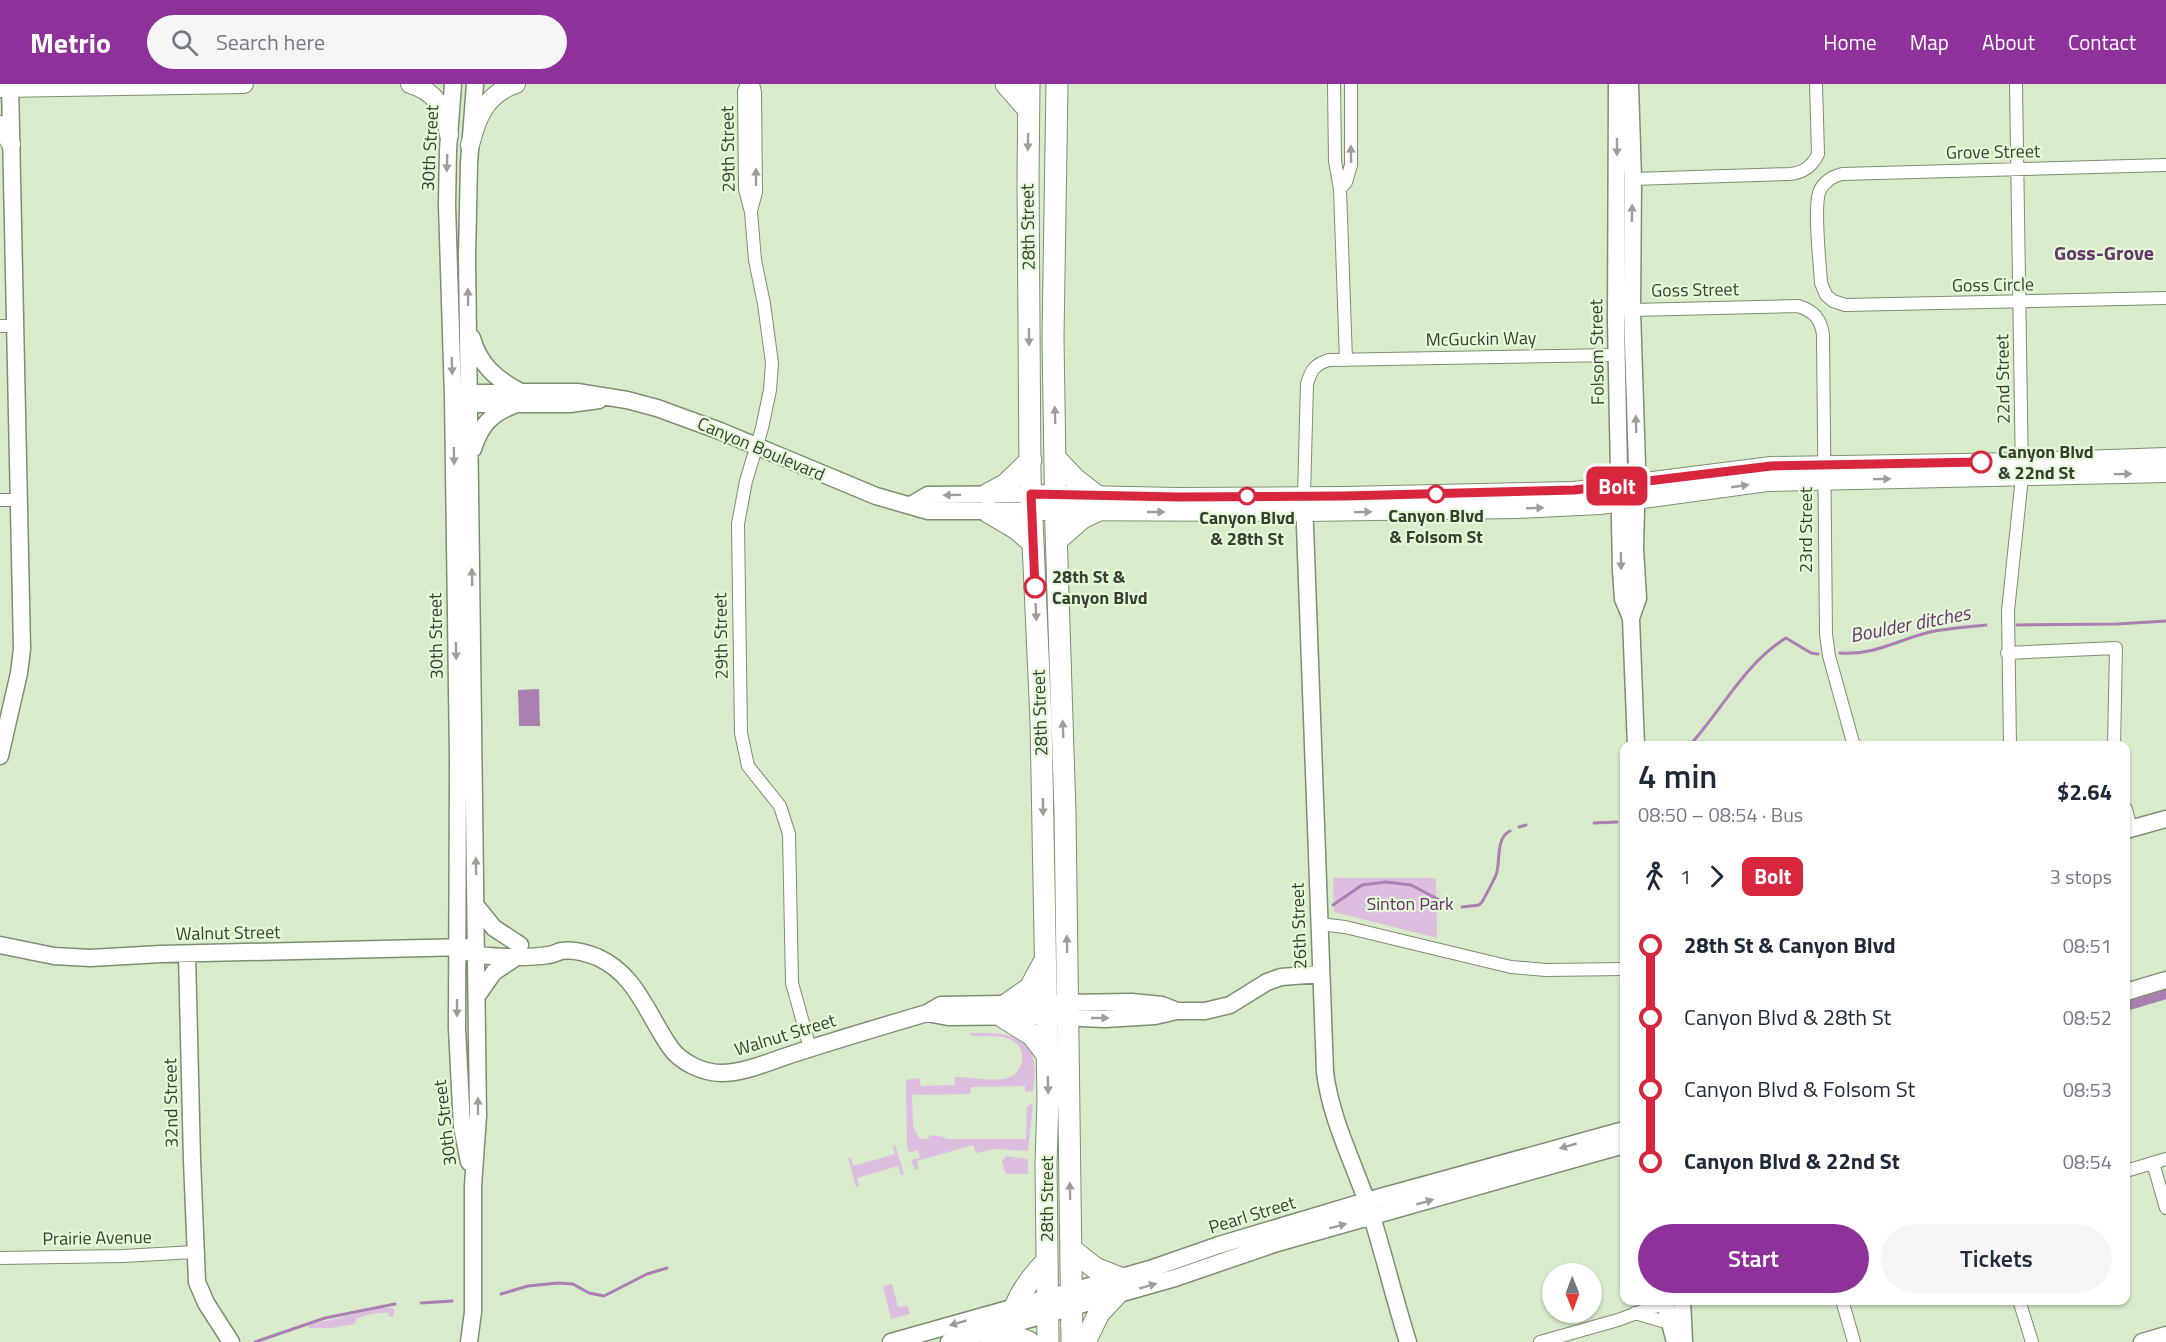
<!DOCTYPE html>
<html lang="en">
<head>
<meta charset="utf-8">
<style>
	body { margin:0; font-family:"Titillium Web",sans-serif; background:#f6f6f7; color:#1f2937; height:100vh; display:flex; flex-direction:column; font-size:22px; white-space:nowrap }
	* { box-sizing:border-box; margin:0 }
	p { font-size:20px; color:#747a83 }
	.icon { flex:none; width:33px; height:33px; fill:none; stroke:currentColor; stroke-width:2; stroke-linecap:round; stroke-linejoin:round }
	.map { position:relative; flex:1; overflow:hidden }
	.drawer { position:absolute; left:1620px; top:657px; width:510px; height:564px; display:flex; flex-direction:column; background:#fff; border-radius:12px; box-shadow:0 2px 4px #0004 }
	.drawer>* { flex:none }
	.badge { padding:0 12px; border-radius:9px; font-size:21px; line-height:39px }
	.needle { width:39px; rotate:179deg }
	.buttons { position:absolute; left:1542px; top:1179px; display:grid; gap:12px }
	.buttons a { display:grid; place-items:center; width:60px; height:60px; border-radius:50%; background:#fff; box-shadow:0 2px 4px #0004; font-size:30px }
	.map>.badge { position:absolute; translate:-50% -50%; box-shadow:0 0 0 3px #fff }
	.legs { display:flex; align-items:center; gap:9px; height:66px; padding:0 18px; font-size:20px }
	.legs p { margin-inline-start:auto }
	.summary { display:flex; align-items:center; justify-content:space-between; height:102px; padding:0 18px }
	h1 { font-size:33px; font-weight:600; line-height:45px }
	.cta { display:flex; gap:12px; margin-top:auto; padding:12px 18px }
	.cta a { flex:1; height:69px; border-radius:36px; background:#8e319b; color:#fff; font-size:24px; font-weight:600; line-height:69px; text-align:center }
	.cta a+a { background:#f6f6f7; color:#1f2937 }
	ul { padding:0 18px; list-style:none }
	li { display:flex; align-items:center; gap:21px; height:72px; font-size:22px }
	li i { display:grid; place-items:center; width:9px; height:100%; margin:0 8px; background:currentColor }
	li i::after { content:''; width:15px; height:15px; margin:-8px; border:4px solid; border-radius:50%; background:#fff }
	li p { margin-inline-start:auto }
	li:first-child i { background:linear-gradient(#0000 50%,currentColor 0) }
	li:last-child i { background:linear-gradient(currentColor 50%,#0000 0) }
	header { display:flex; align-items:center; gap:36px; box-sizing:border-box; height:84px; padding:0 30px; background:#8e319b; color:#fff }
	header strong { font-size:28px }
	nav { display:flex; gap:33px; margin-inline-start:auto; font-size:21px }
	.search { width:420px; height:54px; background:#f6f6f7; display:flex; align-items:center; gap:15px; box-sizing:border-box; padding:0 21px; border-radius:33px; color:#747a83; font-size:22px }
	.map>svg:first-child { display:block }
</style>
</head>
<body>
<header>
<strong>Metrio</strong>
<div class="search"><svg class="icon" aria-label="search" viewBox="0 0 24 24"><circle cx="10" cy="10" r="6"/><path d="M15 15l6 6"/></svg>Search here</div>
<nav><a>Home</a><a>Map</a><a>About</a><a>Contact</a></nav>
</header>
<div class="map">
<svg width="2166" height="1258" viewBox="0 0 2166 1258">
	<rect width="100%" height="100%" fill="#d8eccb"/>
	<path fill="#ddbee1" d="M 1333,794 L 1432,794 L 1436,795 L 1437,854 L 1334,828 Z
		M 969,949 C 1017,948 1042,952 1033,1007 L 1025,1008 L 1025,1002 L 971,1003 L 970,1010 L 912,1011 L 913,1042 L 919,1054 L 927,1055 L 931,1051 L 944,1053 L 947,1055 L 1026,1055 L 1027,1023 L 1031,1020 L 1033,1022 L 1028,1067 L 995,1065 L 976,1069 L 973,1061 L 917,1077 L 919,1085 L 915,1086 L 911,1076 L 920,1074 L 918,1066 L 909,1068 L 907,1062 L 906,996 L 919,994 L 921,1002 L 955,1001 L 955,993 C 971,993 992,998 1007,994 C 1024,989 1028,966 1013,957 C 1002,950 984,953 972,952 Z
		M 895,1061 L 904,1090 L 901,1091 L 898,1082 L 857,1094 L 859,1102 L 856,1103 L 848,1074 L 851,1074 L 853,1082 L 895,1070 L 893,1062 Z
		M 1006,1072 L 1028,1075 L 1028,1090 L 1007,1090 L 1005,1088 L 1002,1077 Z
		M 892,1200 L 898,1223 L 908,1222 L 910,1230 L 891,1235 L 883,1202 Z
		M 381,1224 L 392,1224 L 395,1226 L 393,1232 L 389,1233 L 389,1229 C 378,1228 366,1231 356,1235 L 355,1240 L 331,1244 L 309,1244 L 308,1241 Z"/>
	<path fill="#ab7fb1" d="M 539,605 L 540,642 L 519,642 L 518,606 Z"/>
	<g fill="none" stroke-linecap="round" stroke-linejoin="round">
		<path stroke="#ab7fb1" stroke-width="3" d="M 2017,541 L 2117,540 L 2166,537
			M 1840,569 C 1873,572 1900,555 1930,548 C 1949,544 1968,543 1986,541
			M 1689,662 C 1722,626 1744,580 1786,554 L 1811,569 L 1818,570
			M 1594,739 L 1617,738
			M 1519,743 L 1526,741
			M 1333,821 L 1362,801 L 1386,798 L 1411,801 L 1447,820
			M 1462,823 L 1479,821 L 1482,818 C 1487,809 1492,800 1496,791 C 1501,778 1495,754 1510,747
			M 501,1210 L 528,1202 L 558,1199 L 573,1200 L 589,1209 L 604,1212 L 647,1190 L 667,1184
			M 421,1219 L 452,1217
			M 255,1258 L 325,1234 L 395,1220"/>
		<path stroke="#ab7fb1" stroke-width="10" d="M 2126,922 L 2166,910"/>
		<defs>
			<path id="street" d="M 747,0 L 744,7 L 745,105 L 751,128 L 755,176 L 764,220 L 772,279 L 770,306 L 762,344 L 746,397 L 738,440 L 741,649 L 748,682 L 780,722 L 789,750 L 792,899 L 810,964
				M 1334,0 L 1335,77 L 1340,105 L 1346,276
				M 2166,81 L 1842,90 C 1833,92 1825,97 1820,106 C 1813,120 1820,180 1821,199 L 1826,211 L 1833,217 L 1845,221 L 2166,214
				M 1633,95 L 1789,90 C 1803,89 1812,83 1818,70 L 1816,0
				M 1340,105 L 1346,98 L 1351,81 L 1351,0
				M 751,127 L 756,108 L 755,8 L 753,0
				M 1629,220 L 1632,226 L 1798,222 C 1814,227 1821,235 1823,251 L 1826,550 L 1829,572 L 1854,662
				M 0,242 L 15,242
				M 1304,411 L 1307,300 C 1311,286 1315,280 1329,276 L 1616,271
				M 0,416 L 18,416
				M 2007,569 L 2116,564 L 2114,662
				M 2010,662 L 2008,527 L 2022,393 L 2016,0
				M 2126,725 L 2131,745
				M 1319,840 L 1345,843 L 1511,883 L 1546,886 L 1624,885
				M 2153,1079 L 2166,1124
				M 2126,1087 L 2166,1075
				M 0,1174 L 123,1172 L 195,1168
				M 1842,1216 L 1854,1258
				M 2019,1216 L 2032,1258
				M 1635,1229 L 1669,1239
				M 1540,1258 L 1618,1236 L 1653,1223 L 1665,1221 L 1669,1226"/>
			<path id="secondary" d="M 453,0 L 448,66 L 447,121 L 453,313 L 458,675 L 457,944 L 462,1043 L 469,1078
				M 1617,0 L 1616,239 L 1621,487 L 1623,515 L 1631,534 L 1636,662
				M 1630,0 L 1633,95 L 1632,226 L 1637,382 L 1635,465 L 1638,514 L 1631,534
				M 472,254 C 479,280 496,295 519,307
				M 460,312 L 469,309 L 519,308 L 577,308 L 627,316 L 657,324 L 720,347 L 876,412 L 928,427 L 1032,427
				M 478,320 L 570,320 L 599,316
				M 473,365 C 480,343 490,330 512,322
				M 1304,415 L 1325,988 C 1331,1038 1357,1085 1372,1133 C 1385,1175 1395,1217 1408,1258
				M 911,421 L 928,411 L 1031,410
				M 0,672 L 19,589 L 22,565 L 10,0
				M 2126,746 L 2166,735
				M 477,823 L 494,844 L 520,861
				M 0,861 L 54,872 L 90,874 L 161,870 L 468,863
				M 467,868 C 484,874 530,874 548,871 C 553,871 557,868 561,867 C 572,865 587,869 597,873 C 636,890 647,930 670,963 C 680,978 703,989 721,989 C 746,989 773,976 796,969 C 839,955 883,942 927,929 L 941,921 L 1132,918 L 1162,921 L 1177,927
				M 187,870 L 192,1076 L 197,1198 L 206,1219 L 231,1258
				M 2126,908 L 2166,896
				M 477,912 L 494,888 L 518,872
				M 927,929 L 948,933 L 1034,932 L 1105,935 L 1155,932 L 1177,927 L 1205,927 L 1230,921 L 1267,898 L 1281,893 L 1320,890
				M 1664,1216 L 1675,1258
				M 1682,1216 L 1684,1258
				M 469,1258 L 473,1228 L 473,1102 L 478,1032 L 467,173 L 469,79 L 475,0
				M 891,1258 L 1150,1185 L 1219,1161 L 1366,1117 L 1624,1046
				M 949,1258 L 1175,1194 L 1277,1159 L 1624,1061
				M 2142,1258 L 2166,1251"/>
			<path id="primary" d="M 410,0 C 436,7 445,25 449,51
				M 0,4 L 244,0
				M 0,41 L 11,60
				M 470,61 C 477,33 486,10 516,0
				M 1031,410 L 1178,413 L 1345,412 L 1574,407 L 1771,382 L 2022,378 L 2166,373
				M 1032,427 L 1305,428 L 1516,425 L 1600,421 L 1767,398 L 2166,389"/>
			<path id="highway" d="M 1006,0 L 1028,25
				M 1029,0 L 1028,94 L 1030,392 L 1041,637 L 1048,1014 L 1046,1081 L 1048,1258
				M 1057,0 L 1053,254 L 1056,447 L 1065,729 L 1072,1258
				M 1056,375 L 1075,395 L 1097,412
				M 988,410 L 1005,401 L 1031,376
				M 988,428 L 1017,445 L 1033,459
				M 1057,456 L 1082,434 L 1097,427
				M 1007,920 L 1030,904 L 1044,878
				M 1003,933 L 1032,951 L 1048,972
				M 1071,1165 L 1095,1184 L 1120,1194
				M 1015,1223 C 1022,1205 1034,1190 1047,1177
				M 984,1248 L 1016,1253 L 1029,1258
				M 1085,1258 L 1099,1229 L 1116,1211"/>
		</defs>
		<use href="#street" stroke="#7c8f71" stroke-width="14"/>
		<use href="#secondary" stroke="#7c8f71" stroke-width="19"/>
		<use href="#primary" stroke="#7c8f71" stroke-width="20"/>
		<use href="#highway" stroke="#7c8f71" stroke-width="23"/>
		<use href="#street" stroke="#fff" stroke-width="12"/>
		<use href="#secondary" stroke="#fff" stroke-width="16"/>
		<use href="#primary" stroke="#fff" stroke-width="18"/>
		<use href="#highway" stroke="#fff" stroke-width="21"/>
	</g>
	<defs><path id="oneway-solid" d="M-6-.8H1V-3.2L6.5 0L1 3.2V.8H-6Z" transform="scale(1.5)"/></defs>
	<g fill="#9b9f98">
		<use href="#oneway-solid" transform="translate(1028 58) rotate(91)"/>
		<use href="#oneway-solid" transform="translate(1617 63) rotate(90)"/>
		<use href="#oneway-solid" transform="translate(1351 70) rotate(-91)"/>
		<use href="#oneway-solid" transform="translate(447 79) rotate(92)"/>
		<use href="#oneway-solid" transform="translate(756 93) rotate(-90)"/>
		<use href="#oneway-solid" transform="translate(1632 129) rotate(-89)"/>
		<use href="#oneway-solid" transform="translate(468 213) rotate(-91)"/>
		<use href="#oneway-solid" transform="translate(1029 253) rotate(90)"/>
		<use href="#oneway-solid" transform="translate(452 282) rotate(88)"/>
		<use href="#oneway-solid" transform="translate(1055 331) rotate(-92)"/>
		<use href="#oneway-solid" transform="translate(1636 340) rotate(-92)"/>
		<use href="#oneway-solid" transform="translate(454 372) rotate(89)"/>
		<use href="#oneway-solid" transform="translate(2123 390) rotate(-1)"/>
		<use href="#oneway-solid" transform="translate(1882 395) rotate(-1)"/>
		<use href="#oneway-solid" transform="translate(1740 402) rotate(-8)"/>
		<use href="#oneway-solid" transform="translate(952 411) rotate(179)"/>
		<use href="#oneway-solid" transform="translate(1535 424) rotate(-2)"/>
		<use href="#oneway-solid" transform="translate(1156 428)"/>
		<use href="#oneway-solid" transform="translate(1363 428) rotate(-1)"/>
		<use href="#oneway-solid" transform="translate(1621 477) rotate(89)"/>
		<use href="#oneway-solid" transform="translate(472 493) rotate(-91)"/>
		<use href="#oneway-solid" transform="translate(1036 528) rotate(87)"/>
		<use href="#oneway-solid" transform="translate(456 567) rotate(89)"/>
		<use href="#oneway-solid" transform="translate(1063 645) rotate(-92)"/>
		<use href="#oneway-solid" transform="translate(1043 723) rotate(89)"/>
		<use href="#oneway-solid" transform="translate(476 782) rotate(-91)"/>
		<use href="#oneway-solid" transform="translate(1067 860) rotate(-91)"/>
		<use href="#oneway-solid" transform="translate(457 924) rotate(90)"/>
		<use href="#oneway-solid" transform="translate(1100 934)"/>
		<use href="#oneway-solid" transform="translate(1048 1001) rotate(89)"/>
		<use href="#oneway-solid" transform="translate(478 1022) rotate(-90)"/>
		<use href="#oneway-solid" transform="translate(1568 1062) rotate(164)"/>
		<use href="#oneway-solid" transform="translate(1070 1107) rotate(-91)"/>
		<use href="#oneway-solid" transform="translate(1425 1118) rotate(-16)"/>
		<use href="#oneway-solid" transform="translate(1338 1142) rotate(-15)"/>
		<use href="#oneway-solid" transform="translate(1148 1202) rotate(-16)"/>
		<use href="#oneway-solid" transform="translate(958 1239) rotate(164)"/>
	</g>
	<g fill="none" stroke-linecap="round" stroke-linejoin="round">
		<defs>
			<path id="line-1" d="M 1035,503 L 1031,410 L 1178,413 L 1345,412 L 1574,406 L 1771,382 L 1981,378"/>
		</defs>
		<use href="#line-1" stroke="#fff" stroke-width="14"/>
		<use href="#line-1" stroke="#d7263d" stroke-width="9"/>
	</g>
	<g fill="#fff" stroke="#d7263d" stroke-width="3">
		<circle cx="1981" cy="378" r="10"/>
		<circle cx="1436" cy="410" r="8"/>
		<circle cx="1247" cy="412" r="8"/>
		<circle cx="1035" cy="503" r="10"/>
	</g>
	<g text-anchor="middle" stroke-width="4.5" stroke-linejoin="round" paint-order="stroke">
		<g font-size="18" fill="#373f32" stroke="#e5fad8">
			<text transform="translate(430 64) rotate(-87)" y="6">30th Street</text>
			<text transform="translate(728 65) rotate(-91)" y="6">29th Street</text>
			<text transform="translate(1993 68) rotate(-1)" y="6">Grove Street</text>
			<text transform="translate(1028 143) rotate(-91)" y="6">28th Street</text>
			<text transform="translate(1993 201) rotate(-1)" y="6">Goss Circle</text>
			<text transform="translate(1695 206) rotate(-1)" y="6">Goss Street</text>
			<text transform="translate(1481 255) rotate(-1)" y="6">McGuckin Way</text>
			<text transform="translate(1597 268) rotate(-91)" y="6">Folsom Street</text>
			<text transform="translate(2003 295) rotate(-91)" y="6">22nd Street</text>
			<text transform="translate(761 365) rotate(23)" y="6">Canyon Boulevard</text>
			<text transform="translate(1806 446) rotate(-90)" y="6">23rd Street</text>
			<text transform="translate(436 552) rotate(-91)" y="6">30th Street</text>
			<text transform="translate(721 552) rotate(-91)" y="6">29th Street</text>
			<text transform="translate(1040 629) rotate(-92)" y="6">28th Street</text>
			<text transform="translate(1299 842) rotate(-92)" y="6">26th Street</text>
			<text transform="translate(228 849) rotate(-1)" y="6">Walnut Street</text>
			<text transform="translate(785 951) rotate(-17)" y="6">Walnut Street</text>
			<text transform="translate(171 1019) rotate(-91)" y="6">32nd Street</text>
			<text transform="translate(445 1039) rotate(-97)" y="6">30th Street</text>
			<text transform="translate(1047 1115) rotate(-90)" y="6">28th Street</text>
			<text transform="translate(1252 1131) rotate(-17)" y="6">Pearl Street</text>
			<text transform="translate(97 1154) rotate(-1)" y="6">Prairie Avenue</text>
		</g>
		<g font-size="18" font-weight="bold" fill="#373f32" stroke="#e5fad8" text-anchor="start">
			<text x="1998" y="374">Canyon Blvd<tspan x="1998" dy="21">&amp; 22nd St</tspan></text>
			<text x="1436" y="438" text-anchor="middle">Canyon Blvd<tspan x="1436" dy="21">&amp; Folsom St</tspan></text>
			<text x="1247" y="440" text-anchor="middle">Canyon Blvd<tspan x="1247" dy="21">&amp; 28th St</tspan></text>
			<text x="1052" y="499">28th St &amp;<tspan x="1052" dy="21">Canyon Blvd</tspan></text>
		</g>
		<g font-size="18" fill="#652d6d" stroke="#e5fad8">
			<text x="1410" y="826">Sinton Park</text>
		</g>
		<g font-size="20" font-weight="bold" fill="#64366a" stroke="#e5fad8">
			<text x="2104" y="176">Goss-Grove</text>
		</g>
		<g font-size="20" font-style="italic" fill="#6c3474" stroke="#e5fad8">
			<text transform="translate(1910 540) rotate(-11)" y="7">Boulder ditches</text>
		</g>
	</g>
</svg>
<div class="buttons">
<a><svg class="needle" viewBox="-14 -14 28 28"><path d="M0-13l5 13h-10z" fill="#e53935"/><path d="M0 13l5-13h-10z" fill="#747a83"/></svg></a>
</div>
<b class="badge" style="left:1617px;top:402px;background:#d7263d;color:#fff">Bolt</b>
<section class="drawer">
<div class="summary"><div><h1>4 min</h1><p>08:50 – 08:54 · Bus</p></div><b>$2.64</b></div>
<div class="legs"><svg class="icon" aria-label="walk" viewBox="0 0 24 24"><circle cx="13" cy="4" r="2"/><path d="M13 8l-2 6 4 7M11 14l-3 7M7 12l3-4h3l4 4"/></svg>1<svg class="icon" aria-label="forward" viewBox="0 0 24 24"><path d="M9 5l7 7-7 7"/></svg><b class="badge" style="background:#d7263d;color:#fff">Bolt</b><p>3 stops</p></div>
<ul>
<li><i style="color:#d7263d"></i><b>28th St &amp; Canyon Blvd</b><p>08:51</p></li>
<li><i style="color:#d7263d"></i><span>Canyon Blvd &amp; 28th St</span><p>08:52</p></li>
<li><i style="color:#d7263d"></i><span>Canyon Blvd &amp; Folsom St</span><p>08:53</p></li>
<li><i style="color:#d7263d"></i><b>Canyon Blvd &amp; 22nd St</b><p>08:54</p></li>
</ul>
<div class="cta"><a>Start</a><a>Tickets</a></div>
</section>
</div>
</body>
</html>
